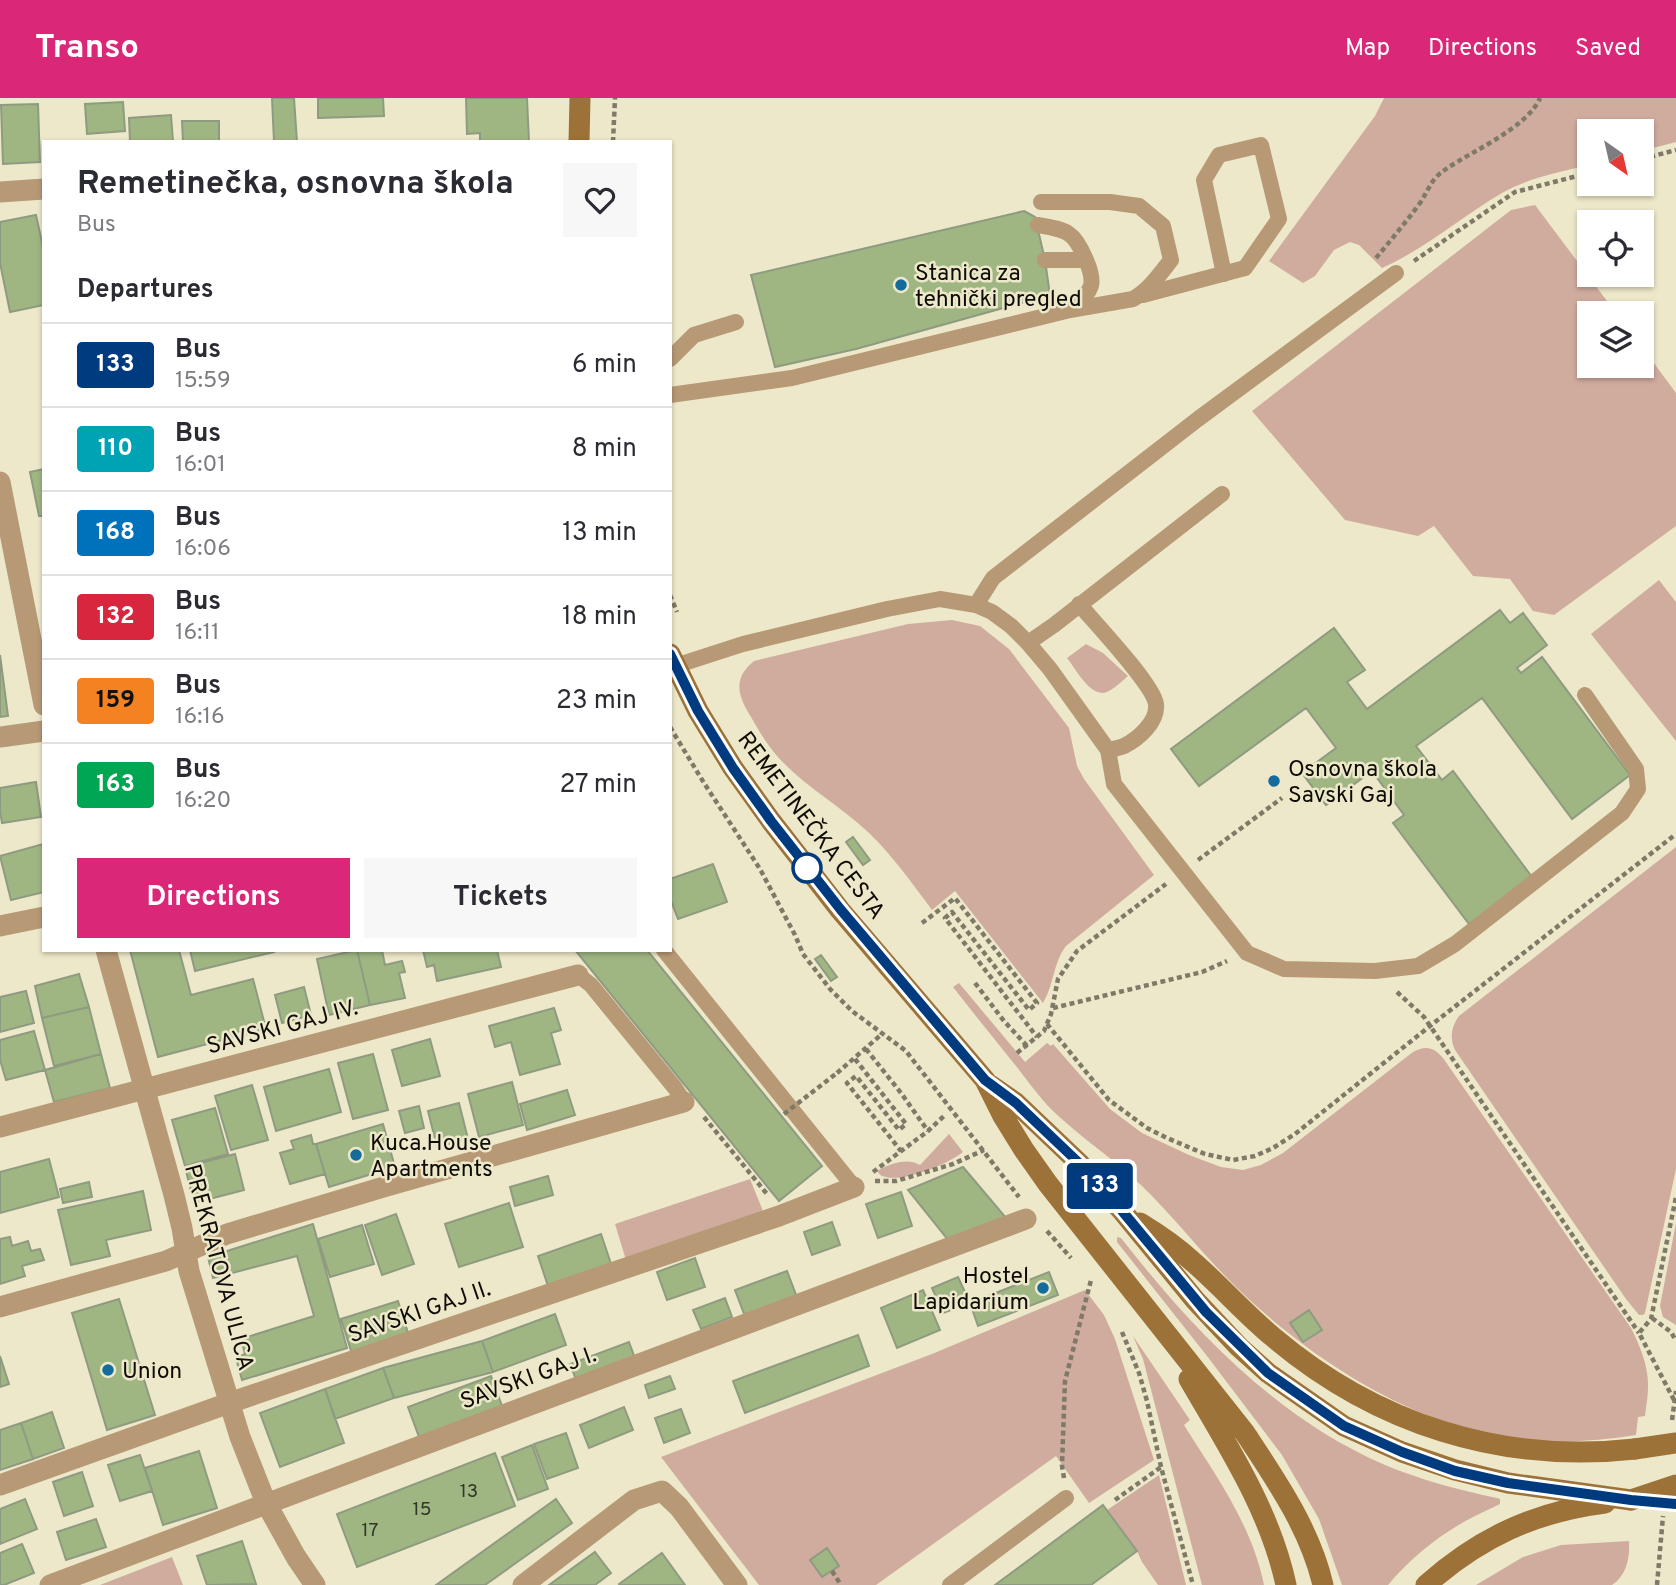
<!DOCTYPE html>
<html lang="en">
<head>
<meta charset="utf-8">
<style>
	body { margin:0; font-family:Overpass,sans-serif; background:#f7f7f7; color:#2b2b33; height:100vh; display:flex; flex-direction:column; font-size:26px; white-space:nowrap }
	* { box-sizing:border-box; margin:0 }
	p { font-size:23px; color:#7c7c81 }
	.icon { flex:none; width:38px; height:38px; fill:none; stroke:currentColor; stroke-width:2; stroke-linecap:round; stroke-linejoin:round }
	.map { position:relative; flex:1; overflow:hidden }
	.details { position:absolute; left:42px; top:42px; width:630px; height:812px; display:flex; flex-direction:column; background:#fff; border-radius:0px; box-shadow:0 2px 5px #0004 }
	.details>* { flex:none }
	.badge { padding:0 14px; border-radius:5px; font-size:24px; line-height:46px }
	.needle { width:46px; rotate:146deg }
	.tools { position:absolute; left:1577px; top:21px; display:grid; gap:14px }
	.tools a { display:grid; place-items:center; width:77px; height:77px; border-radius:0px; background:#fff; box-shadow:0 2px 5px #0004; font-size:35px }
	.map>.badge { position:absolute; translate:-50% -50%; box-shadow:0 0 0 4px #fff }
	h2 { padding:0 35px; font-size:26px; line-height:63px }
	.round { display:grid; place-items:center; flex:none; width:74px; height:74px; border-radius:0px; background:#f7f7f7 }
	.headline { display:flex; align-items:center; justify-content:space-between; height:119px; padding:0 35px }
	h1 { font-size:33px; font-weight:700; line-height:52px }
	.action { display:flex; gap:14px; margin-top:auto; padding:14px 35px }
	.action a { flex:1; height:80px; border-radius:0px; background:#db2777; color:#fff; font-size:28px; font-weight:700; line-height:80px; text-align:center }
	.action a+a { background:#f7f7f7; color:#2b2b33 }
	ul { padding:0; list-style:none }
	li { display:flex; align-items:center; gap:21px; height:84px; padding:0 35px; border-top:2px solid #e1e1e2 }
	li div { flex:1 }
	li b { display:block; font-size:26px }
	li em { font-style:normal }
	li .badge { min-width:77px; font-weight:700; text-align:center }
	header { display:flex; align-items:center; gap:42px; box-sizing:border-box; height:98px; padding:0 35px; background:#db2777; color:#fff }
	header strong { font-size:33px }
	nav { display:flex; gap:38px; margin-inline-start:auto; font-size:24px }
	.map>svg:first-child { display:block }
</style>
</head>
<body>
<header>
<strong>Transo</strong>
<nav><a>Map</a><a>Directions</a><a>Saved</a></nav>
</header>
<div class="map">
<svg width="1676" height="1487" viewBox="0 0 1676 1487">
	<rect width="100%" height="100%" fill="#ede8ca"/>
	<path fill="#d0ac9e" d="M 1384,0 L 1676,0 L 1676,44 L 1642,53 L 1642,33 L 1589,33 L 1589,67 C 1560,74 1528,80 1502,95 C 1461,119 1425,151 1382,170 L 1359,147 L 1350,144 L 1334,152 L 1315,178 L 1303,185 L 1269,163 L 1375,18 Z
		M 1535,107 L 1616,215 L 1589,215 L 1589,268 L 1642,268 L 1642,249 L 1676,295 L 1676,428 L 1554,517 L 1533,513 L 1510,481 L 1473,478 L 1434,428 L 1418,438 L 1345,422 L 1252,313 L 1511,112 Z
		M 1659,482 L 1676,504 L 1676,643 L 1591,536 Z
		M 952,522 L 980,528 L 1009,551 L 1069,630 L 1077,668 L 1084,681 L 1154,777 L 1066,848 C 1053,865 1054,887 1043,905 L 955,793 L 932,812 C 912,785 892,757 868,734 C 839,707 804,688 778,659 C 767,647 759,633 751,619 C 738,598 732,581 754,563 L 908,526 Z
		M 1086,546 L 1103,555 L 1128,578 C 1122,583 1116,589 1109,593 C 1092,603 1076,571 1067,560 Z
		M 1676,749 L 1676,1071 L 1645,1215 L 1643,1217 L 1639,1217 L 1626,1201 L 1455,952 C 1449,939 1452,928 1459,918 Z
		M 959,885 L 1025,964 L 1047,945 L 1051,948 L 1053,946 L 1110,1011 L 1142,1035 L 1189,1057 L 1221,1069 L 1243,1072 L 1261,1067 L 1283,1055 L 1413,954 C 1426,947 1434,949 1443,960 L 1631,1230 C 1640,1248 1649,1269 1648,1290 C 1648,1299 1646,1308 1645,1318 L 1638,1319 L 1636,1337 C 1600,1343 1563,1345 1526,1342 C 1419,1332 1311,1262 1236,1189 C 1203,1157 1175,1120 1142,1088 C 1114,1061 1081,1040 1053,1013 C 1039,999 1028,983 1016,968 C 995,942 974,916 953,889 Z
		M 949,1036 L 963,1054 C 948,1066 905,1084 886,1079 C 881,1078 880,1077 877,1073 C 889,1066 907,1059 920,1067 Z
		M 750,1081 L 763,1113 L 626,1162 L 615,1126 Z
		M 1676,1125 L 1676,1227 L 1663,1219 L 1660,1208 Z
		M 1117,1139 L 1121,1140 C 1193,1232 1276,1320 1385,1367 C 1421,1382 1459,1392 1497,1400 L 1500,1401 L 1500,1406 C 1492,1410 1483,1414 1475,1418 C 1443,1434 1411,1459 1388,1487 L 1342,1487 L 1319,1421 L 1282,1357 L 1207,1258 L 1117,1144 Z
		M 1085,1192 L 1104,1217 L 1115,1241 L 1154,1362 L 1089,1405 L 1056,1358 L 876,1487 L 759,1487 L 661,1359 L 932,1256 Z
		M 1133,1238 L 1190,1322 L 1184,1327 C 1216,1378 1252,1427 1264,1487 L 1202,1487 L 1143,1261 Z
		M 1159,1377 L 1186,1487 L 1158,1487 L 1142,1464 L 1137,1453 L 1107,1412 Z
		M 1629,1443 C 1630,1459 1627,1477 1612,1487 L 1476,1487 L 1523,1459 L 1561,1447 Z
		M 172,1459 L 183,1487 L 100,1487 Z"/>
	<path fill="#9fb683" stroke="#8f9b81" stroke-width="2" d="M 272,0 L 294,0 L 297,44 L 274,44 Z
		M 318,0 L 383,0 L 384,18 L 318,20 Z
		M 466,0 L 527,0 L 529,44 L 480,44 L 480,35 L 467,36 Z
		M 123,4 L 125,33 L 87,36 L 85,6 Z
		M 38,6 L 40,64 L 3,66 L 1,7 Z
		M 171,17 L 173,44 L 130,44 L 129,20 Z
		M 182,23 L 219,23 L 219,44 L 183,44 Z
		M 1024,113 L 1035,119 L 1045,162 L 1050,197 L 856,251 L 775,269 L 751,177 Z
		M 36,117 L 44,153 L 44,207 L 10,214 L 0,165 L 0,124 Z
		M 44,371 L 44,418 L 39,418 L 30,374 Z
		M 1500,512 L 1510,525 L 1523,515 L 1547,547 L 1517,570 L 1521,575 L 1542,559 L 1630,677 L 1572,721 L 1482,600 L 1416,648 L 1442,682 L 1453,673 L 1532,779 L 1469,826 L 1393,725 L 1404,717 L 1372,673 L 1326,707 L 1302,675 L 1336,650 L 1306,610 L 1199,688 L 1171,651 L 1334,530 L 1365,572 L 1347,584 L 1367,611 Z
		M 0,557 L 8,618 L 0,619 Z
		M 36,684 L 41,719 L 2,725 L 0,714 L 0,690 Z
		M 853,739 L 870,762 L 863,767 L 846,744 Z
		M 43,746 L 44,794 L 11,802 L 0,758 Z
		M 713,766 L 727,804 L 678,821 L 670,800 L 670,781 Z
		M 130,852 L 179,852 L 191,897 L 253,881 L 266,931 L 247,936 L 246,932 L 233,935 L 234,939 L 158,959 Z
		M 190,852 L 273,852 L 274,854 L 195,873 Z
		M 357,852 L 370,907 L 329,917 L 317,861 Z
		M 357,852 L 382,852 L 385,867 L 402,863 L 405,874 L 399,875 L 405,900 L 370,907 Z
		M 423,852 L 497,852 L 501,869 L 437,883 L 434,867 L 427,869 Z
		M 575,852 L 647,852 L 822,1068 L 779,1103 Z
		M 821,857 L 837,879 L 831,883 L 815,861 Z
		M 79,876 L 89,909 L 42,920 L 35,888 Z
		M 304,889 L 311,917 L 282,925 L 275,897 Z
		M 26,893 L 34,925 L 0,934 L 0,899 Z
		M 89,909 L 101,956 L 54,968 L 42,920 Z
		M 554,910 L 561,932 L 551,935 L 560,966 L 520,977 L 511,944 L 495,949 L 489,928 Z
		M 34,933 L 45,972 L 6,982 L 0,962 L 0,942 Z
		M 430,941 L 440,978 L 402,988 L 392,952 Z
		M 101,956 L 110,990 L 54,1004 L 45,972 Z
		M 373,956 L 388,1012 L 353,1021 L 338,965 Z
		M 329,971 L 341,1014 L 276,1033 L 264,989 Z
		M 512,984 L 523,1027 L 479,1039 L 468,996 Z
		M 252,987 L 268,1042 L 231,1052 L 215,998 Z
		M 567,992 L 575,1017 L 527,1032 L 520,1006 Z
		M 459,1005 L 468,1041 L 437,1049 L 428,1013 Z
		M 419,1008 L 424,1030 L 405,1035 L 399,1013 Z
		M 215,1010 L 228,1056 L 185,1068 L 172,1022 Z
		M 383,1026 L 395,1069 L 329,1089 L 316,1046 Z
		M 311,1037 L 313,1046 L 316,1046 L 325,1076 L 290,1086 L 280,1055 L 294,1051 L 291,1043 Z
		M 235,1056 L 244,1092 L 194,1105 L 185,1069 Z
		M 49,1061 L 59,1099 L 0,1115 L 0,1074 Z
		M 963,1069 L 1007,1121 L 949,1143 L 908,1092 Z
		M 548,1078 L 553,1097 L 515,1108 L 510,1089 Z
		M 89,1084 L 92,1099 L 63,1105 L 60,1091 Z
		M 143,1093 L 151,1132 L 106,1142 L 110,1158 L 71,1167 L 58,1112 Z
		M 901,1094 L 912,1128 L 878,1140 L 866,1106 Z
		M 509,1105 L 523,1149 L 459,1169 L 445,1126 Z
		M 396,1116 L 414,1166 L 382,1177 L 365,1127 Z
		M 832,1124 L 840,1147 L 812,1157 L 804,1134 Z
		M 313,1126 L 347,1250 L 242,1282 L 236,1260 L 245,1256 L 241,1241 L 314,1218 L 297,1158 L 213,1180 L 208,1159 Z
		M 362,1127 L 374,1166 L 330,1179 L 318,1141 Z
		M 601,1136 L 611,1166 L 548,1188 L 538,1158 Z
		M 10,1139 L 12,1148 L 28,1143 L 31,1153 L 40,1151 L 44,1162 L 22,1168 L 25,1178 L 0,1186 L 0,1141 Z
		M 695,1160 L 705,1189 L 667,1202 L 657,1174 Z
		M 787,1173 L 798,1202 L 746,1221 L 735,1192 Z
		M 1049,1174 L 1058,1197 L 978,1228 L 970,1205 Z
		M 958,1179 L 970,1205 L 943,1215 L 932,1190 Z
		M 923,1192 L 940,1232 L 897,1250 L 881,1210 Z
		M 725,1200 L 732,1219 L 701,1231 L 693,1212 Z
		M 119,1201 L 155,1317 L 107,1332 L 72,1215 Z
		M 398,1203 L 409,1238 L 352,1256 L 341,1221 Z
		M 1309,1212 L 1322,1232 L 1303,1244 L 1290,1225 Z
		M 555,1216 L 566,1247 L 493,1274 L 482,1243 Z
		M 858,1237 L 869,1268 L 745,1315 L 733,1283 Z
		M 482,1243 L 493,1274 L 394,1300 L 383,1270 Z
		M 629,1244 L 636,1263 L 577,1284 L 570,1266 Z
		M 0,1258 L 9,1286 L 0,1289 Z
		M 383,1270 L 394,1300 L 335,1321 L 325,1291 Z
		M 491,1278 L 502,1308 L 419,1339 L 408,1309 Z
		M 670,1278 L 675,1291 L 649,1300 L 645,1287 Z
		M 325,1291 L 344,1345 L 280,1369 L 260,1315 Z
		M 624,1309 L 633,1332 L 589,1350 L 580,1327 Z
		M 681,1311 L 690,1335 L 664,1345 L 655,1320 Z
		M 52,1314 L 64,1350 L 33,1361 L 21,1325 Z
		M 21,1325 L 33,1361 L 0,1372 L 0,1332 Z
		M 566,1335 L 578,1370 L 547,1381 L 534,1346 Z
		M 532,1347 L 548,1391 L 518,1402 L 502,1359 Z
		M 199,1353 L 217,1410 L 163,1427 L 145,1370 Z
		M 495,1355 L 515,1408 L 357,1469 L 337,1416 Z
		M 140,1357 L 152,1393 L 120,1403 L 108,1367 Z
		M 82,1374 L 93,1408 L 64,1418 L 53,1384 Z
		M 25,1401 L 37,1431 L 0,1446 L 0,1411 Z
		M 556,1401 L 572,1425 L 485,1487 L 436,1487 Z
		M 1103,1407 L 1137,1453 L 1091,1487 L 995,1487 Z
		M 96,1421 L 106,1449 L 66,1462 L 57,1434 Z
		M 242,1443 L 256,1486 L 207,1487 L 197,1458 Z
		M 22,1446 L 34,1475 L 4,1487 L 0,1487 L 0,1455 Z
		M 827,1450 L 839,1468 L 822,1479 L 810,1462 Z
		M 595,1454 L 611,1475 L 595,1487 L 549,1487 Z
		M 662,1455 L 685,1487 L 620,1487 L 619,1486 Z"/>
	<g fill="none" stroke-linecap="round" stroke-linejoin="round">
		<path stroke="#7e7a67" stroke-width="4.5" stroke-dasharray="5 3.5" stroke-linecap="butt" d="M 613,44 L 615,0
			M 1642,61 L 1676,52
			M 1376,160 C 1391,142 1406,124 1420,105 C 1430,90 1430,82 1446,71 C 1472,53 1527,30 1540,0
			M 1414,163 L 1515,94 L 1589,75
			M 670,497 L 677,514
			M 670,629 L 704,685 L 760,771 L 795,837 L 803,856 L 830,891 L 852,913 L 906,953 L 1019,1099
			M 1198,762 L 1282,700
			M 922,825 L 955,800 L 1037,905 L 1029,912 L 952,814 L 945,820 L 1037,939
			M 975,885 L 1004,923 L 1027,948
			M 1397,894 L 1424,919 L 1639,1235
			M 1053,910 L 1202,874 L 1227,863
			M 1047,926 L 1109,1002 L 1147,1030 L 1167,1040 L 1205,1056 L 1233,1062 L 1255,1058 L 1273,1050 L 1295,1036 L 1430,928 L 1676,736
			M 866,951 L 901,995 L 928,1033
			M 1017,955 L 1044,933 L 1051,916 L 1058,881 L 1077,853 L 1166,786
			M 855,961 L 906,1026 L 899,1032 L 856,978 L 847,985 L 901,1053
			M 837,975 L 882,936
			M 704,1019 L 767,1096
			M 873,1074 L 928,1033 L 946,1016
			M 875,1083 L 896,1083 L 953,1066 L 984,1052
			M 1047,1133 L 1071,1160
			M 1652,1220 L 1671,1234 L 1676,1243
			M 1122,1234 L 1139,1275 L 1147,1303 L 1161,1369 L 1193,1487
			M 1674,1302 L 1639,1235 L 1651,1221 L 1676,1099
			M 1672,1322 L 1676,1293
			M 1064,1380 L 1062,1368 L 1065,1283 L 1091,1182
			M 1115,1402 L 1161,1369
			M 832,1473 L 841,1487
			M 1657,1487 L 1663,1418"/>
		<path stroke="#b79975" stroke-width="16" d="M 1038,127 C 1067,132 1074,133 1086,162
			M 1045,162 L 1086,162 C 1098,190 1090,193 1070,212
			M 1143,197 L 1245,170 L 1279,121 L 1261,47 L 1219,57 L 1204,82 L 1224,176
			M 670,261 L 694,237 L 736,224
			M 670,297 L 792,280 L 1070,212 L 1133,201 C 1149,192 1160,176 1171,162 L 1163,128 L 1139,108 L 1110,104 L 1041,104
			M 976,507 L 992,514 L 1011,528 L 1028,545 L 1050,571 L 1108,652 C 1113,651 1119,650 1124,648 C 1138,641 1158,624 1156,606 C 1153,586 1095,525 1079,506
			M 1028,545 L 1054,527 L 1222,396
			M 675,568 L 743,546 L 887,511 L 940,501 L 976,507 L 993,480 L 1198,321 L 1396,175
			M 1108,652 L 1114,686 L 1247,855 L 1284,871 L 1375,873 L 1418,868 L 1455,846 L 1622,715 L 1638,691 L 1636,671 L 1585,597
			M 664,852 L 854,1089
			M 578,877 L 591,887 L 675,990 L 684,1004
			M 950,1487 L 1066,1400"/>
		<path stroke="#b79975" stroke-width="21" d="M 0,94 L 44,91
			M 0,639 L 44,633
			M 0,828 L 44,819
			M 0,1029 L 578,877
			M 0,1209 L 166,1163 L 227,1136 L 387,1088 L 684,1004
			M 0,1387 L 229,1305 L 779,1118 L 854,1089
			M 50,1487 L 1026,1121
			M 523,1487 L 634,1402 L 662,1393 L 679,1409 L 737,1487"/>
		<path stroke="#b79975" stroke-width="21" d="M 0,384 L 44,607
			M 106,852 L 174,1097 L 182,1130 L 189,1173 L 240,1339 L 266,1405 L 296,1459 L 315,1487"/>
		<path stroke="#9d7239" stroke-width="21" d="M 579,44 L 580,0
			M 670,556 L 698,613 L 733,670 L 771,723 L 840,812 L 985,982 L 1003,1018 L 1024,1052 L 1048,1086 L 1245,1335 C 1276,1382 1310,1431 1323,1487
			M 990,987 L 1016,1005 L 1079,1065 L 1123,1114 L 1195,1202 L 1239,1249 L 1268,1275 L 1344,1328 L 1402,1354 L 1455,1372 L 1508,1385 L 1631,1402
			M 1140,1125 C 1158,1136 1176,1148 1192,1163 C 1220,1187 1244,1215 1273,1239 C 1376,1326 1501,1366 1635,1351
			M 1189,1281 C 1227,1347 1270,1412 1286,1487
			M 1426,1487 C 1479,1440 1534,1414 1605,1405"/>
		<path stroke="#7e7a67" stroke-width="4.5" stroke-dasharray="5 3.5" stroke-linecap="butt" d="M 784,1016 L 837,975"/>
		<path stroke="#9d7239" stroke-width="21" d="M 1635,1351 L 1676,1345
			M 1631,1402 L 1676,1387"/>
	</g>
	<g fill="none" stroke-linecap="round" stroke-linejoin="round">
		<defs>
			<path id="line" d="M 670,556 L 698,613 L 733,670 L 771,723 L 841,812 L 985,982 L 1016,1005 L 1079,1065 L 1123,1114 L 1206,1214 L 1268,1275 L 1344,1328 L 1402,1354 L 1455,1373 L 1508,1385 L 1631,1402 L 1676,1406"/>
		</defs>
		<use href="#line" stroke="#fff" stroke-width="16"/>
		<use href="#line" stroke="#003b80" stroke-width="10"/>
	</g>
	<g fill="#146c9c" stroke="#ede8ca" stroke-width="2.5">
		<circle cx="901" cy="187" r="7"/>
		<circle cx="1274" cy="683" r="7"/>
		<circle cx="356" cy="1057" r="7"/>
		<circle cx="1043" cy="1190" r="7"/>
		<circle cx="108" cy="1272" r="7"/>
	</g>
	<circle fill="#fff" stroke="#003b80" stroke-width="3.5" cx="807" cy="770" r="14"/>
	<g text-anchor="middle" stroke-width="5" stroke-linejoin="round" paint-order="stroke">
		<g font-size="19" fill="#323624">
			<text x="469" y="1399">13</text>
			<text x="422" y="1417">15</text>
			<text x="370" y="1438">17</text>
		</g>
		<g font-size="23" fill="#0e0c04" stroke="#ede8ca" text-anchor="start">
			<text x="915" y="182">Stanica za<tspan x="915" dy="26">tehnički pregled</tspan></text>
			<text x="1288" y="678">Osnovna škola<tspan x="1288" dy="26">Savski Gaj</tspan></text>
			<text x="370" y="1052">Kuca.House<tspan x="370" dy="26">Apartments</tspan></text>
			<text x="1029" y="1185" text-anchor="end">Hostel<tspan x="1029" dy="26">Lapidarium</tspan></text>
			<text x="122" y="1280">Union</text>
		</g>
		<g font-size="23" fill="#0e0c04" stroke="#ede8ca">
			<text transform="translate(812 727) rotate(53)" y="8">REMETINEČKA CESTA</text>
			<text transform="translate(282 928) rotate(-15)" y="8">SAVSKI GAJ IV.</text>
			<text transform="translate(220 1169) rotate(75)" y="8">PREKRATOVA ULICA</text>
			<text transform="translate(419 1213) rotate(-19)" y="8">SAVSKI GAJ II.</text>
			<text transform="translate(528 1279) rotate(-20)" y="8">SAVSKI GAJ I.</text>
		</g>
	</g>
</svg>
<div class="tools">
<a><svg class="needle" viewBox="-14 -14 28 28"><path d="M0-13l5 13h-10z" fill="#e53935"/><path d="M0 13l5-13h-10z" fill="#7c7c81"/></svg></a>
<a><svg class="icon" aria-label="locate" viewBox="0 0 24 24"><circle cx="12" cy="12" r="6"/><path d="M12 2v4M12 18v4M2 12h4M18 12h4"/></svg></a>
<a><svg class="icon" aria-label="layers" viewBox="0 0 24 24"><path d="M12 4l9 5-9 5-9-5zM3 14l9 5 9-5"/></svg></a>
</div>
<b class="badge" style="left:1100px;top:1088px;background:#003b80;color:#fff">133</b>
<section class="details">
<div class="headline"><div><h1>Remetinečka, osnovna škola</h1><p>Bus</p></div><a class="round"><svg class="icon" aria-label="heart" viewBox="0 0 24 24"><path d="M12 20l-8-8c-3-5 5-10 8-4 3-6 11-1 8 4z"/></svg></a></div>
<h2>Departures</h2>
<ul>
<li><span class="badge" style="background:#003b80;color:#fff">133</span><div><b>Bus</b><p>15:59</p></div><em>6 min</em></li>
<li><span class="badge" style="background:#00a3b4;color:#fff">110</span><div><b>Bus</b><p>16:01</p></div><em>8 min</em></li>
<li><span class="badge" style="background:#0072bc;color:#fff">168</span><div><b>Bus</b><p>16:06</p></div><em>13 min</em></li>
<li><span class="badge" style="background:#d7263d;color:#fff">132</span><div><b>Bus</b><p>16:11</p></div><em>18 min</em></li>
<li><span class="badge" style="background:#f58220;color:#111">159</span><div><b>Bus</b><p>16:16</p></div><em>23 min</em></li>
<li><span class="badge" style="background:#00a651;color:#fff">163</span><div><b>Bus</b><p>16:20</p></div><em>27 min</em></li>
</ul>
<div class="action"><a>Directions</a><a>Tickets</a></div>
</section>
</div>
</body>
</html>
